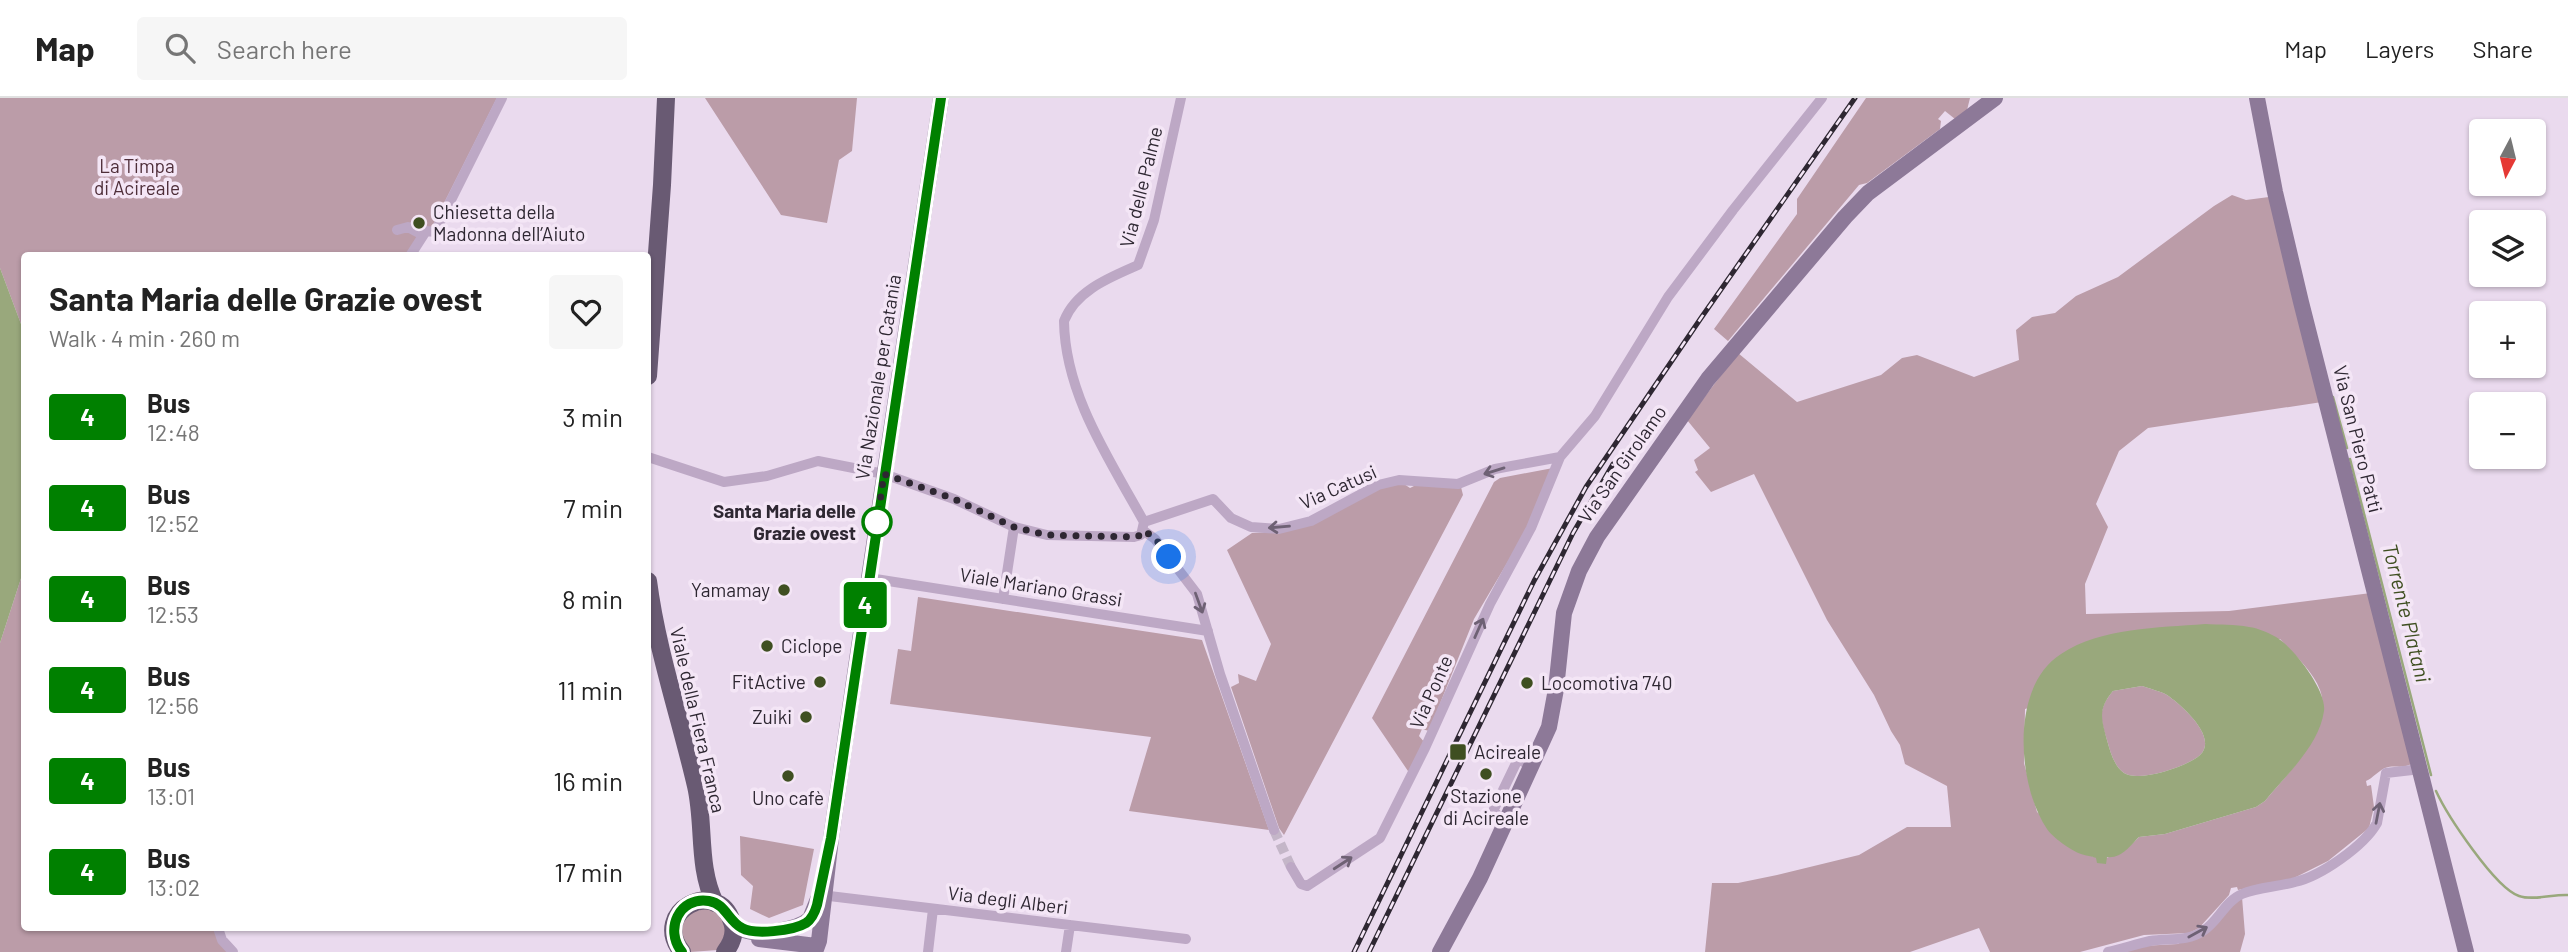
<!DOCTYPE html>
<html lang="en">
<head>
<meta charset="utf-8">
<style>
	body { margin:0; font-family:Barlow,sans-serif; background:#f6f6f6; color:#222; height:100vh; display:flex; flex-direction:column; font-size:26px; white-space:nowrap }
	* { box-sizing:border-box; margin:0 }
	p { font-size:23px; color:#767676 }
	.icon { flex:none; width:38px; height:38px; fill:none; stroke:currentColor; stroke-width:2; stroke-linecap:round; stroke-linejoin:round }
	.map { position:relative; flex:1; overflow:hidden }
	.details { position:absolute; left:21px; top:154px; width:630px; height:679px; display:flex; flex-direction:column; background:#fff; border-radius:7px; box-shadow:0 2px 5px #0004 }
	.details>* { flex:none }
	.badge { padding:0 14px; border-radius:5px; font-size:24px; line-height:46px }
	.needle { width:46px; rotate:187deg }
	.tools { position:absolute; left:2469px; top:21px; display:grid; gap:14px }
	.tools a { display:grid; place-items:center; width:77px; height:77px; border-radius:7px; background:#fff; box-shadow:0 2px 5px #0004; font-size:35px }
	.you { position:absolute; width:35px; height:35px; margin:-18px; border:5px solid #fff; border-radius:50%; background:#1a73e8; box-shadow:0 0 0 10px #1a73e833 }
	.map>.badge { position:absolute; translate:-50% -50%; box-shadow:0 0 0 4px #fff }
	.round { display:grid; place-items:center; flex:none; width:74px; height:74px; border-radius:7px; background:#f6f6f6 }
	.headline { display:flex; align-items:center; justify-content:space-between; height:119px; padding:0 28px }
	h1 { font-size:33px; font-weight:700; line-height:52px }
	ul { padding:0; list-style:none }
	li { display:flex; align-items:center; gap:21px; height:91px; padding:0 28px }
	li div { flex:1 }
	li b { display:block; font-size:26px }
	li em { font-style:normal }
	li .badge { min-width:77px; font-weight:700; text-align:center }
	header { display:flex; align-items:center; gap:42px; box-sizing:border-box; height:98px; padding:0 35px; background:#fff; border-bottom:2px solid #e0e0e0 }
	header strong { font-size:33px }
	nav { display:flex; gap:38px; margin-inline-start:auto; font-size:24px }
	.search { width:490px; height:63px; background:#f6f6f6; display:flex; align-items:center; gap:18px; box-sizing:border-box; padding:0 24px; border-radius:7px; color:#767676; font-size:26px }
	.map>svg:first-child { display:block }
</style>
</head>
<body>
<header>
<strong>Map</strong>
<div class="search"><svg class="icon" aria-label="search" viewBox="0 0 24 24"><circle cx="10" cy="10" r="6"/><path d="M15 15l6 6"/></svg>Search here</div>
<nav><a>Map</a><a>Layers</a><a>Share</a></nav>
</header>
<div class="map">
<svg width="2568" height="854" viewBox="0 0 2568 854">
	<rect width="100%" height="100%" fill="#eadaee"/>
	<path fill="#bb9ca8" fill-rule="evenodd" d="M 0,0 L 497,0 L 431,131 L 406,157 L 24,158 L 24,234 L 0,170 Z
		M 705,0 L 857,0 L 852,53 L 839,62 L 827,125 L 781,117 Z
		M 1866,0 L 1970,0 L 1967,12 L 1955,21 L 1945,13 L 1938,21 L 1941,23 L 1940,31 L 1867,85 L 1859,87 L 1728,243 L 1714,231 L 1797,116 L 1797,101 Z
		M 2232,97 L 2246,102 L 2269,99 L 2322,304 L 2148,330 L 2119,353 L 2096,406 L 2108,429 L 2085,486 L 2086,516 L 2229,513 L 2371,495 L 2413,665 C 2401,672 2396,666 2385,670 C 2378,673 2373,680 2366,683 L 2367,688 L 2371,687 L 2374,709 L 2369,730 L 2328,763 L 2292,781 L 2238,792 L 2237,789 L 2231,790 L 2229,797 L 2199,830 L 2189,835 L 2144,837 L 2080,854 L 1990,854 L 1979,830 L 1910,854 L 1705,854 L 1712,785 L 1738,785 L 1777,777 L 1859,757 L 1907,729 L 1951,729 L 1947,688 L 1905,666 L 1900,647 L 1891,633 L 1874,597 L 1827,522 L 1754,376 L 1711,394 L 1695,374 L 1698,372 L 1694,362 L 1710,350 L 1687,322 L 1738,255 L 1797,304 L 1881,277 L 1902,260 L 1917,257 L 1974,279 L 2019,262 L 2016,232 L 2032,219 L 2055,215 L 2076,198 L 2118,179 L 2214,108 ZM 2280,541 C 2293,556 2313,573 2320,592 C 2334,631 2288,675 2265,703 L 2256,709 L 2165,736 L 2139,739 C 2126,753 2108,766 2089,757 L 2037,714 L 2024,665 L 2025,611 Z
		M 1553,370 L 1529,428 L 1474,521 L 1429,633 L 1422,631 L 1419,638 L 1425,645 L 1410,676 L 1372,620 L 1494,384 L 1500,380 Z
		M 1390,386 L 1404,386 L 1410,390 L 1416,387 L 1461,389 L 1463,397 L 1284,737 L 1279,730 L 1231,589 L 1239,585 L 1238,576 L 1256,583 L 1271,546 L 1227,452 L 1252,435 L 1281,434 Z
		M 24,471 L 24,830 L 215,830 L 227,854 L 0,854 L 0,545 Z
		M 918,499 L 1202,542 L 1269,732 L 1129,713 L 1151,639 L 890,606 L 898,551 L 911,553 Z
		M 2142,588 C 2150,591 2160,593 2167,597 C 2180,606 2219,639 2200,657 C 2188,668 2139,685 2124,675 C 2114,668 2110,653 2107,642 C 2100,620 2098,611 2113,593 Z
		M 740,738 L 814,751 L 803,807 L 769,820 L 750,811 L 753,788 L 741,777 Z
		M 2242,799 L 2245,836 L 2240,854 L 2121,854 L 2142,848 L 2178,846 Z
		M 713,809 L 728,829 L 718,852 L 690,854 L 686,852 L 679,822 L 683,816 Z"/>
	<path fill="#99a87c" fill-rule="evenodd" d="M 0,170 L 24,234 L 24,471 L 0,545 Z
		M 2205,526 C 2219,527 2235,526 2249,529 C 2258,530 2272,536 2279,541 C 2295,552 2327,593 2324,613 C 2319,648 2286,677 2265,703 L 2256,709 L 2165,736 L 2139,739 C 2130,748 2121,761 2107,759 L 2106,766 L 2097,765 L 2096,760 C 2091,758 2087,758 2081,756 C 2072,753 2052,739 2047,731 C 2017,687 2010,588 2061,556 C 2102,529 2158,530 2205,526 ZM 2142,588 C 2150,591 2160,593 2167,597 C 2180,606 2219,639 2200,657 C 2188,668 2139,685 2124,675 C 2114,668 2110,653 2107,642 C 2101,620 2098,611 2113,593 Z"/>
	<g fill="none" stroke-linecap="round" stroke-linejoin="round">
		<path stroke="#99a87c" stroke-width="2.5" d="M 2333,299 L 2347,350
			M 2350,361 L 2431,677
			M 2436,693 C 2447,717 2495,790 2519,798 C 2534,803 2553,796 2568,797"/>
		<path stroke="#c4b6c8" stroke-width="10" stroke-dasharray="10 5" stroke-linecap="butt" d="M 1274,732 L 1291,769"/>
		<path stroke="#bda8c5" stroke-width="10" d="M 397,132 L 408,129 L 423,137
			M 410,158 L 426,133 L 435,134 L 502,0
			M 648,359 L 724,384 L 767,378 L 818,363 L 884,376 L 954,401 L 1014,429 L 1047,437 L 1134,439 L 1141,437 L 1144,424
			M 1144,424 L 1213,401 L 1231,420 L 1251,429 L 1279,431 L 1311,423 L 1378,387 L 1399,382 L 1458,386 L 1495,371 L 1560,359 L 1595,318 L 1668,199 L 1733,112 L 1822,0
			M 1144,424 C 1110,362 1065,297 1064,223 C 1076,192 1111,179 1138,167 L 1154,122 L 1181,0
			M 1144,433 L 1155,441 L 1197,496 L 1220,576 L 1274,732
			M 869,480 L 1208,533
			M 1003,501 L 1014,429
			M 1503,731 L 1494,711 L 1518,661 L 1531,668
			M 1291,769 L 1301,786 L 1307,788 L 1380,740 L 1425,650 L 1490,506 L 1531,430 L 1560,359
			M 821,797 L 1186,841
			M 218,830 L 222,842 L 233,854
			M 928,854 L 933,811
			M 1066,854 L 1070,827
			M 2108,854 C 2122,851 2136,846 2150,843 C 2168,840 2187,844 2203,833 C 2218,824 2225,803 2242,796 C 2258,789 2278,789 2295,784 C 2321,778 2364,748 2377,725 L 2386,675 L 2421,671"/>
		<path stroke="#8d7998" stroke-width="16" d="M 2257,0 L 2275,94 L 2301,204 L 2466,854
			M 731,821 C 735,826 739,830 744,832 C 760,838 798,832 810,821 L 818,801
			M 759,841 L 816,848
			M 815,854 L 819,843 L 831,740 L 869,480 L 941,0
			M 1440,854 L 1480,780 L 1549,629 L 1556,591 L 1564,515 L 1579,473 L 1597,439 L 1708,281 L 1845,119 L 1868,95 L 1995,0"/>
		<path stroke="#695a73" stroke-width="18" d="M 648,278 L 662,87 L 666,0
			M 648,483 C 657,553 680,619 696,688 C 705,727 697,768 715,805
			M 682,854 C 649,813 718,779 732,824 C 736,835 732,845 725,854"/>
		<defs>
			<path id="rail" d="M 1354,854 L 1534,483 L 1586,389 L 1701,220 L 1855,0
				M 1369,854 L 1573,435 L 1613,366"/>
		</defs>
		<use href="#rail" stroke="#2e2732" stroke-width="5"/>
		<use href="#rail" stroke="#f4e6f6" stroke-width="2.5" stroke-dasharray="8" stroke-linecap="butt"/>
	</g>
	<defs><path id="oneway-shaft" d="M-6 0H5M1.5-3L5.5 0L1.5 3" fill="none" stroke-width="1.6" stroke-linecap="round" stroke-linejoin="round" transform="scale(1.75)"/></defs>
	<g stroke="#6e6174">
		<use href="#oneway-shaft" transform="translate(1494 373) rotate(163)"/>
		<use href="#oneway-shaft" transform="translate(1279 429) rotate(175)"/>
		<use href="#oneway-shaft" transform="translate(1199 505) rotate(70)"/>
		<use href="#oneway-shaft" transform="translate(1479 530) rotate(-66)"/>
		<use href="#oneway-shaft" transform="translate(2378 715) rotate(-79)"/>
		<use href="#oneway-shaft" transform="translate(1343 765) rotate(-33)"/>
		<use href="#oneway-shaft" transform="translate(2198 834) rotate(-29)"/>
	</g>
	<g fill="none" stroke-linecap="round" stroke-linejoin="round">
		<defs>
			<path id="line" d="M 682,854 C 664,832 679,798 709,803 C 726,806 728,823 742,830 C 754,837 793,833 806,825 C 812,821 815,814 817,807 L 831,740 L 941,0"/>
		</defs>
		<use href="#line" stroke="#fff" stroke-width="16"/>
		<use href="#line" stroke="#008000" stroke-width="10"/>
		<path stroke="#2e2732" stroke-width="7" stroke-dasharray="0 12.6" d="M 877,424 L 884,376 L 954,401 L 1014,429 L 1047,437 L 1134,439 L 1141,437 L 1144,433 L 1155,440 L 1169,459"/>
	</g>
	<g fill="#3f4f21" stroke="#f4e6f6" stroke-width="2.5">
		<circle cx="419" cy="125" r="7"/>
		<circle cx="784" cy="492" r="7"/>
		<circle cx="767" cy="548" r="7"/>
		<circle cx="820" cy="584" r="7"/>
		<circle cx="1527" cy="585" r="7"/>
		<circle cx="806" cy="619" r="7"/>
		<rect x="1449" y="645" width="18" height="18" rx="3.5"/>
		<circle cx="1486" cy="676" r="7"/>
		<circle cx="788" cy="678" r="7"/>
	</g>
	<circle fill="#fff" stroke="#008000" stroke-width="3.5" cx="877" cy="424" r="14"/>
	<g text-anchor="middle" stroke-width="7" stroke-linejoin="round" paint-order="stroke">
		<g font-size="19" fill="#4e2e39" stroke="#f4e6f6">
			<text x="137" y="75">La Timpa<tspan x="137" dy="22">di Acireale</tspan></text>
		</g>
		<g font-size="19" fill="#2e2732" stroke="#f4e6f6">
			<text transform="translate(1141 89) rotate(-76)" y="7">Via delle Palme</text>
			<text transform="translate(878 279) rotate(-81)" y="7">Via Nazionale per Catania</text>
			<text transform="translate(2358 341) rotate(76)" y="7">Via San Piero Patti</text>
			<text transform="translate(1622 366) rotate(-55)" y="7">Via San Girolamo</text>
			<text transform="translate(1338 389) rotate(-24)" y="7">Via Catusi</text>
			<text transform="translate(1041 489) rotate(9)" y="7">Viale Mariano Grassi</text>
			<text transform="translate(1431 594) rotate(-66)" y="7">Via Ponte</text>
			<text transform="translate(698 622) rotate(77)" y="7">Viale della Fiera Franca</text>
			<text transform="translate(1008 802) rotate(7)" y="7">Via degli Alberi</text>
		</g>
		<g font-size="19" fill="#2e2732" stroke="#f4e6f6" text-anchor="start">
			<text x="433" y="121">Chiesetta della<tspan x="433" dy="22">Madonna dell’Aiuto</tspan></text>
			<text x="770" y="499" text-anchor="end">Yamamay</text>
			<text x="781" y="555">Ciclope</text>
			<text x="806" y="591" text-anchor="end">FitActive</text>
			<text x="1541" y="592">Locomotiva 740</text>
			<text x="792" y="626" text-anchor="end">Zuiki</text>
			<text x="1474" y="661">Acireale</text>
			<text x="1486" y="705" text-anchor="middle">Stazione<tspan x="1486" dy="22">di Acireale</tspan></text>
			<text x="788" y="707" text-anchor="middle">Uno cafè</text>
		</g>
		<g font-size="19" font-weight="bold" fill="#2e2732" stroke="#f4e6f6" text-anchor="end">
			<text x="856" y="420">Santa Maria delle<tspan x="856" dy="22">Grazie ovest</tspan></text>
		</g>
		<g font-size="21" font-style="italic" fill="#3f4f21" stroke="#f4e6f6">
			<text transform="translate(2406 515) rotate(76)" y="7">Torrente Platani</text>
		</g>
	</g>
</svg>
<div class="tools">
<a><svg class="needle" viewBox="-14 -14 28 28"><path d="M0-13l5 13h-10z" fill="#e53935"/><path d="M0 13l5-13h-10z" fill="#767676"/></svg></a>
<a><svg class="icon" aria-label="layers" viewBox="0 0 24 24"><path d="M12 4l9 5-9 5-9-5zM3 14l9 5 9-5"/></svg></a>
<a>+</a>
<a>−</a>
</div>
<div class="you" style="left:1169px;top:459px"></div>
<b class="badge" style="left:865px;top:507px;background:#008000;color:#fff">4</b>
<section class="details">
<div class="headline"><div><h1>Santa Maria delle Grazie ovest</h1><p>Walk · 4 min · 260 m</p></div><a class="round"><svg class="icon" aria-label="heart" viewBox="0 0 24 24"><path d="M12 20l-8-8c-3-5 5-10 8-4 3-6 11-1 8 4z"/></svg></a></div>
<ul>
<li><span class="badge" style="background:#008000;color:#fff">4</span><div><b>Bus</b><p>12:48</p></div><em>3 min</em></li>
<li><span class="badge" style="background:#008000;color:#fff">4</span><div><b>Bus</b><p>12:52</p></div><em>7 min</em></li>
<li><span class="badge" style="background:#008000;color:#fff">4</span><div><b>Bus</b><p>12:53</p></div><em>8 min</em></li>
<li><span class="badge" style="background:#008000;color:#fff">4</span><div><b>Bus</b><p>12:56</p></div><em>11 min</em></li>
<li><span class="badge" style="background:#008000;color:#fff">4</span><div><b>Bus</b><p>13:01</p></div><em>16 min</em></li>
<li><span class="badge" style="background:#008000;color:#fff">4</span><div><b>Bus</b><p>13:02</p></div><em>17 min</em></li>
</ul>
</section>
</div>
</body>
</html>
